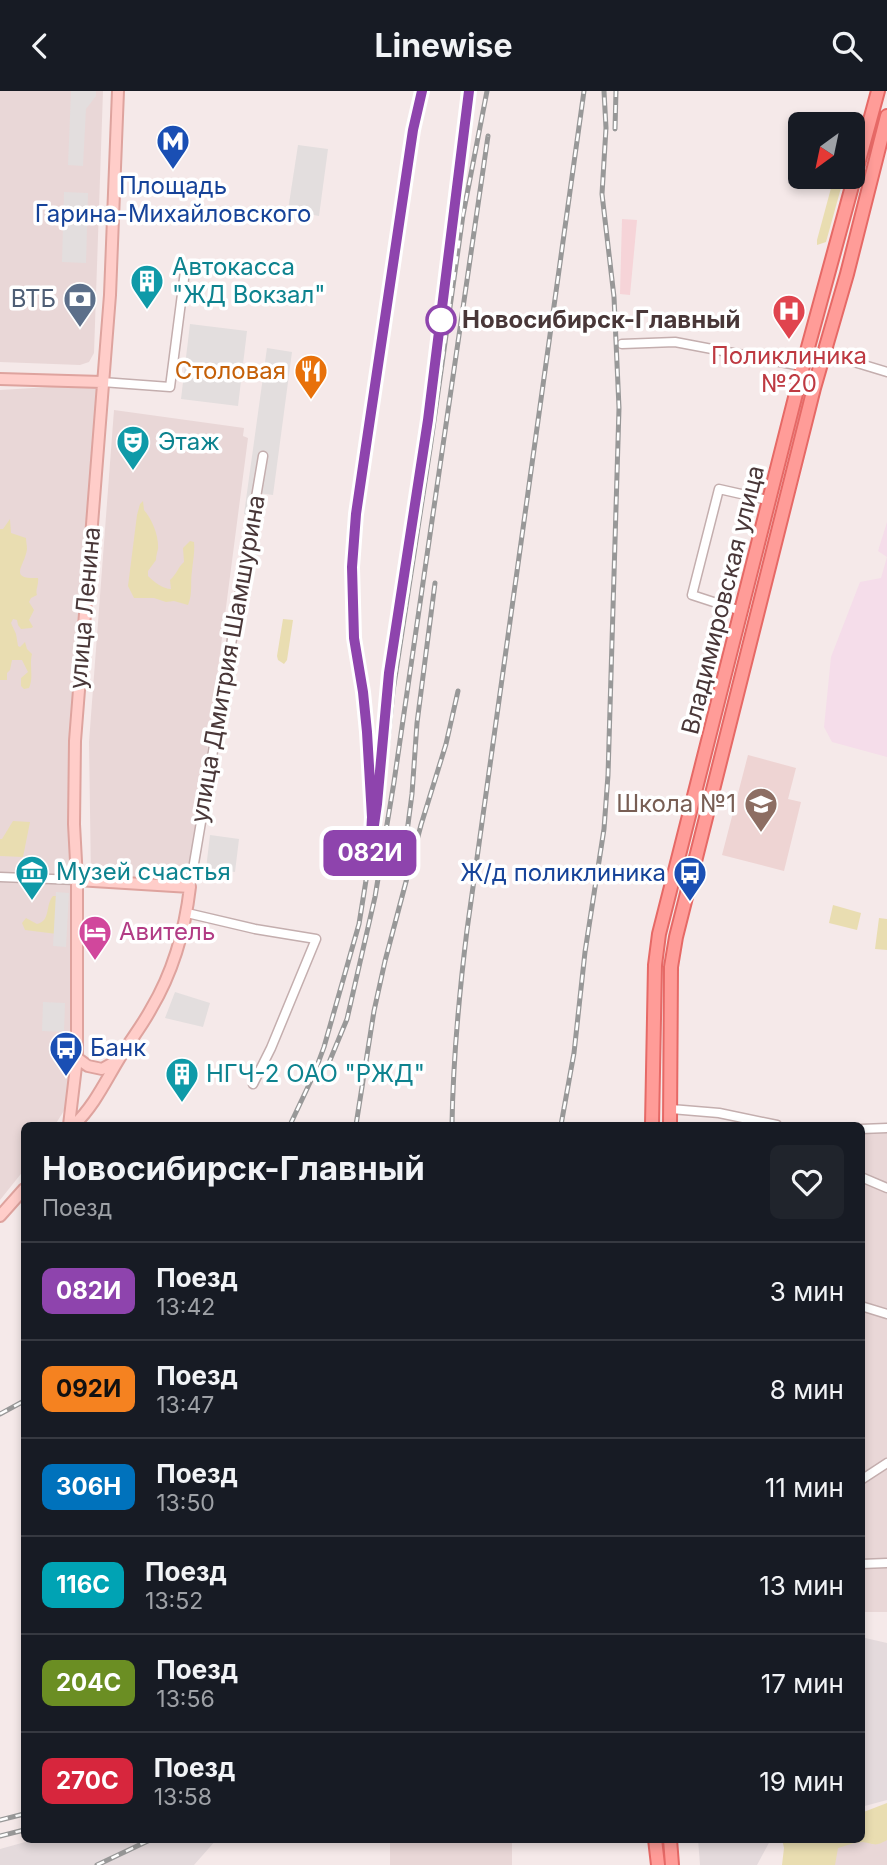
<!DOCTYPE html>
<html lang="ru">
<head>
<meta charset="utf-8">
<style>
	body { margin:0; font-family:Inter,sans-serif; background:#20242c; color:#f1f3f6; height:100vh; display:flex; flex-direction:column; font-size:26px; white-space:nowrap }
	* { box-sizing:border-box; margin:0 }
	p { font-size:23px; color:#9ea1a6 }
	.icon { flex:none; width:38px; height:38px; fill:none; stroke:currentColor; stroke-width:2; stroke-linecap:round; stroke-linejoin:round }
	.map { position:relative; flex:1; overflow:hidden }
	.side { position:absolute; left:21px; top:1031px; width:844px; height:721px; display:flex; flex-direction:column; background:#171b24; border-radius:10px; box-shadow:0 4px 10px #0003 }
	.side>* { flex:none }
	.badge { padding:0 14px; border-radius:10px; font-size:24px; line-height:46px }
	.needle { width:46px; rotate:213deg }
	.buttons { position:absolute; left:788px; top:21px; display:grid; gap:14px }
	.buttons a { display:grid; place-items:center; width:77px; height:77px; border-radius:10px; background:#171b24; box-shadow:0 4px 10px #0003; font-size:35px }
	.map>.badge { position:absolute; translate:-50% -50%; box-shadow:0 0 0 4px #fff }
	.round { display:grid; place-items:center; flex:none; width:74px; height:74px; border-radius:10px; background:#20242c }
	.overview { display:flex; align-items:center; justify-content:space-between; height:119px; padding:0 21px }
	h1 { font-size:33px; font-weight:700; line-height:52px }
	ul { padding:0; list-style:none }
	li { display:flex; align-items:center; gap:21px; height:98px; padding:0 21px; border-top:2px solid #363941 }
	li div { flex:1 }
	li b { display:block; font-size:26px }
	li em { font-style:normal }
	li .badge { min-width:77px; font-weight:700; text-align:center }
	header { display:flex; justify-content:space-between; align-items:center; height:91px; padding:0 21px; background:#171b24; font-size:32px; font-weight:700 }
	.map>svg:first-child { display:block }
</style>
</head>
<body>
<header><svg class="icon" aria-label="back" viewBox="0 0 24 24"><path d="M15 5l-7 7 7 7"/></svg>Linewise<svg class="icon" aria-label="search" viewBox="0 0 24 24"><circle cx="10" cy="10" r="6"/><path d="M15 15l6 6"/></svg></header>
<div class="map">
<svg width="887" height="1774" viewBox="0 0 887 1774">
	<rect width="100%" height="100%" fill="#f5e9e9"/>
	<path fill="#e9d7d7" d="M 0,0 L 103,0 L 94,262 L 89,271 L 80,274 L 0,271 Z
		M 100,293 L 73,650 L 76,787 L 0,784 L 0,299 Z
		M 114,319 L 244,337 L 243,345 L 248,347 L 206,670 L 188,794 L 91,788 L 89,651 Z
		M 0,787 L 76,790 L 75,967 L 65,1018 L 55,1034 L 24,1034 L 24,1079 L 0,1109 Z
		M 861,1037 L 887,1037 L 887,1521 L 861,1521 Z
		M 887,1736 L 887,1774 L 800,1774 L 801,1765 L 861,1748 Z
		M 390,1748 L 512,1748 L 512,1774 L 390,1774 Z"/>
	<path fill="#f6d4d8" d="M 622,128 L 637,129 L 630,204 L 620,203 Z"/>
	<path fill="#e4dadc" d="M 861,1546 L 887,1552 L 887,1709 L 861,1716 Z
		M 36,1748 L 217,1748 L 194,1774 L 0,1774 L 0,1758 Z
		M 698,1748 L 771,1748 L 757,1774 L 700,1774 Z"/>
	<path fill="#eed4d3" d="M 748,664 L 796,677 L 788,708 L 801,711 L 784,780 L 722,764 Z"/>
	<path fill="#f5ddea" d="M 887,431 L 887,666 L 832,651 L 824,636 L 831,566 L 860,491 L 881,487 L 887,466 L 878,460 Z"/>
	<path fill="#e9ddb1" d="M 834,86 L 844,86 L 826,151 L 817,154 L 817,149 Z
		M 143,410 L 144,419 C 152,428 159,445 158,458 C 157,462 156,465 156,469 L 148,480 L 148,485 C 154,491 163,498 171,498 L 170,489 C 177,483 178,476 184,471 L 183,457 L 190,450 L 194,451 C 195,461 193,469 192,480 C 190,491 193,503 188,514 L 174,510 L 166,511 L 154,507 L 134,507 L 128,495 L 137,424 L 140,413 Z
		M 10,428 L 11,442 L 26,447 C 26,451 27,454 27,458 C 25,475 7,488 38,487 C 39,494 35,499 37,504 L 31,507 L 29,511 L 34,519 L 29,529 L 33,536 L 31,537 L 21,538 L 18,534 L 17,529 L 13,528 L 11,532 L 16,543 L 18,555 L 20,556 L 25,551 L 27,558 L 32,563 C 29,575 34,586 29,597 L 24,598 L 21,595 L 21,587 L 28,581 L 22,569 L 12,569 L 10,579 L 7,582 L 7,589 L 0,589 L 0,438 L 3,438 Z
		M 283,528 L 293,529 L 287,569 L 284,573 L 278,569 L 277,565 Z
		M 13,730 L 30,731 L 23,766 L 0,765 L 0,748 L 2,748 Z
		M 53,805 L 59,805 L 57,843 L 25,839 L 22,832 L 26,827 L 37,833 C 51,830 45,814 53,805 Z
		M 833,814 L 861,822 L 857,839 L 829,832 Z
		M 879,827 L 887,828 L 887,859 L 875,858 Z
		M 887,1712 L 887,1749 C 875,1756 875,1753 863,1751 C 855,1751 845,1755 838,1757 L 835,1774 L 782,1774 L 784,1757 L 782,1748 L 861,1748 L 861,1722 Z"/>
	<path fill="#e3dede" d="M 71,0 L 96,0 L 96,5 L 86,18 L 83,75 L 68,74 Z
		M 298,54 L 328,58 L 319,125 L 288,119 Z
		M 64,101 L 88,102 L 86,172 L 62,171 Z
		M 190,233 L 247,240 L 238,315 L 181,308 Z
		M 267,257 L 292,261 L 273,404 L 258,402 L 255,425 L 244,423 Z
		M 210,744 L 239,748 L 235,781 L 206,778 Z
		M 56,801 L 69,802 L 66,856 L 53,855 Z
		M 175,901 L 210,912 L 203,936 L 165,927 Z
		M 43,911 L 65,912 L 64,941 L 42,940 Z"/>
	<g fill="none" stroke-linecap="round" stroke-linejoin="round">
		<defs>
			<path id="street" d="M 622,253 L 675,251 L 796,274 L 831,264 L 887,281
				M 102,291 L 170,296 L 185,180
				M 735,518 L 692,504 L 719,398 L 763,408
				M 0,786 L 77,789
				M 190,796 L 263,365
				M 187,822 L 255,838 L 316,848 L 271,957 L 253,993
				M 671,1018 L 719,1022 L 777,1034
				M 861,1038 L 887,1037
				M 861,1086 L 887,1097
				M 861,1215 L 887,1223
				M 861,1389 L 887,1372
				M 861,1473 L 887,1472"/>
			<path id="secondary" d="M 0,288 L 102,291
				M 77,967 L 88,975 L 102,978 L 118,969
				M 69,1034 L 77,967 L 77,789 L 74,733 L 75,650 L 110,204 L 118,0
				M 74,1034 C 94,1015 105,991 119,968 C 129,951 142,935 151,918 C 173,881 185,839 190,796 L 77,789
				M 0,1125 L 24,1098"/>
			<path id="primary" d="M 652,1034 L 655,874 L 659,843 L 804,271 L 878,0
				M 670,1034 L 671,876 L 676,846 L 814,297 L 847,183 L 887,25
				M 655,1748 L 658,1774
				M 670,1748 L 672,1774"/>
		</defs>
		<use href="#street" stroke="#c4aeae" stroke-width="11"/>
		<use href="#secondary" stroke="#dea39e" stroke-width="14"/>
		<use href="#primary" stroke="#e66966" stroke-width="16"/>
		<use href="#street" stroke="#fff" stroke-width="8"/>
		<use href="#secondary" stroke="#ffcdc9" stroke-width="10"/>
		<use href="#primary" stroke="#ff9c98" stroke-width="12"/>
		<defs>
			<path id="rail" d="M 615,38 L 616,0
				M 456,109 L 469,0
				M 371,713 L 363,601 L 354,547 L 352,476 L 356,423 L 366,355 L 413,39 L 422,0
				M 407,741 L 412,703 L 417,632 L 435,492
				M 328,974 L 347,928 L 375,806 L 394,691 L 488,45
				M 290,1034 L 314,983 L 324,956 L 359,833 L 387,658 L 393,600 L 430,358 L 463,124 L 487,0
				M 356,1034 L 374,920 L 385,870 L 421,734 L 446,653 L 458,600
				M 452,1034 C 453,969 459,904 467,839 L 584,0
				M 561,1034 L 574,962 L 585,861 L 604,738 L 608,684 L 619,317 L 614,206 L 602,103 L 606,37 L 604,0
				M 0,1323 L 24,1310
				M 0,1729 L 24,1723
				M 0,1745 L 24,1739
				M 97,1774 L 152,1748"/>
		</defs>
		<use href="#rail" stroke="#989898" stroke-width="5"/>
		<use href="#rail" stroke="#fff" stroke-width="2.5" stroke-dasharray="8" stroke-linecap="butt"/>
	</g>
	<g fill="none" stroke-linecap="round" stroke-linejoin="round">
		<defs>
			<path id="line" d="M 422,0 L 413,39 L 366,355 L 356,423 L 352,476 L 354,547 L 363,601 L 367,641 L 372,726 L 370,762 L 377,713 L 389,582 L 428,329 L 469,0"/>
		</defs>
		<use href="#line" stroke="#fff" stroke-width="16"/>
		<use href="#line" stroke="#8e44ad" stroke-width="10"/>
	</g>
	<defs>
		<symbol id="metro-pin" viewBox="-11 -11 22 30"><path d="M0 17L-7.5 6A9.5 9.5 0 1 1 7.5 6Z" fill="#1a4fb4" stroke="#fff"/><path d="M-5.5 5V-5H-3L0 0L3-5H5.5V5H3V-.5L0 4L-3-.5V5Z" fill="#fff"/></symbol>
		<symbol id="building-pin" viewBox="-11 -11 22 30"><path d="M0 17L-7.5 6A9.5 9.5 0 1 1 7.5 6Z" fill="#0f9aa8" stroke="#fff"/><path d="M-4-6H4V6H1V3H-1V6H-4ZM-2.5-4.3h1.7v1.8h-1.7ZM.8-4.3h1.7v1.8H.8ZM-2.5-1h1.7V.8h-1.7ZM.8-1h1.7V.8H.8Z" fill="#fff"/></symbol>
		<symbol id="bank-pin" viewBox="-11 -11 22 30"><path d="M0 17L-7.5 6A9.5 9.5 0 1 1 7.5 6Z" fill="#5c6f8a" stroke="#fff"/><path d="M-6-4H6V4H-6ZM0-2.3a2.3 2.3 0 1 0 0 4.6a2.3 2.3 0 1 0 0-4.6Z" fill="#fff"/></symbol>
		<symbol id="hospital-pin" viewBox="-11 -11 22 30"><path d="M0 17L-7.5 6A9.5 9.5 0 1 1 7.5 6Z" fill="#e0444e" stroke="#fff"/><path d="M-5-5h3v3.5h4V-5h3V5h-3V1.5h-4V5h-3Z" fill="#fff"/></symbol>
		<symbol id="restaurant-pin" viewBox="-11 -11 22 30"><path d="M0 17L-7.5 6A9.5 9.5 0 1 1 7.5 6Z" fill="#e8710a" stroke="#fff"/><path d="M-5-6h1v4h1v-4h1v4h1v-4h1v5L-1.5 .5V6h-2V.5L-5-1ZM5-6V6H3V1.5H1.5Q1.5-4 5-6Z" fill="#fff"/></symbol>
		<symbol id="theatre-pin" viewBox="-11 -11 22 30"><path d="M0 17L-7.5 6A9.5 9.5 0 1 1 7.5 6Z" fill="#0f9aa8" stroke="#fff"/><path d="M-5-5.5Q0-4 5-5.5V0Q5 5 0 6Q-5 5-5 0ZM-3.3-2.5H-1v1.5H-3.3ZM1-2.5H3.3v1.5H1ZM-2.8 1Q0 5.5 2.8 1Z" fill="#fff"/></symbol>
		<symbol id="school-pin" viewBox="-11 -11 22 30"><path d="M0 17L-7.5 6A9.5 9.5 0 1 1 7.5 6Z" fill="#8d6e63" stroke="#fff"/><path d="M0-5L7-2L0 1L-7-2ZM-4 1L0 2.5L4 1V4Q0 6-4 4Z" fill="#fff"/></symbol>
		<symbol id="museum-pin" viewBox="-11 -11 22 30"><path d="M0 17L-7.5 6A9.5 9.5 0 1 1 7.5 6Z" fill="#0f9aa8" stroke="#fff"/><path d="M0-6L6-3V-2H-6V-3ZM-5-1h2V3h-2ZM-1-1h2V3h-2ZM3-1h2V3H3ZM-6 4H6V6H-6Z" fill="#fff"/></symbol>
		<symbol id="bus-pin" viewBox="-11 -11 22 30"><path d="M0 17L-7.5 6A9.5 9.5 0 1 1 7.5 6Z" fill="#1a4fb4" stroke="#fff"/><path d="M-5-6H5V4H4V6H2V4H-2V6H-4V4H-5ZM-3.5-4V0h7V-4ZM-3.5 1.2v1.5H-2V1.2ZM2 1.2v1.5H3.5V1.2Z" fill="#fff"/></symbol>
		<symbol id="hotel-pin" viewBox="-11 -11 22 30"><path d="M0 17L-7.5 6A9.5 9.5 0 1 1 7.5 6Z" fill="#d1479c" stroke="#fff"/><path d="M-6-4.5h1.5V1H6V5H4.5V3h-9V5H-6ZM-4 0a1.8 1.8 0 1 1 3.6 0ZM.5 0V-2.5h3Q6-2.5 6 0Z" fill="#fff"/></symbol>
	</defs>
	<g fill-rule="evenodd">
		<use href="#metro-pin" x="154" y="31" width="38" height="52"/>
		<use href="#building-pin" x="128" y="171" width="38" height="52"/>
		<use href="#bank-pin" x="61" y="189" width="38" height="52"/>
		<use href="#hospital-pin" x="770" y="201" width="38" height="52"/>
		<use href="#restaurant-pin" x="292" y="261" width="38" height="52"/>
		<use href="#theatre-pin" x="114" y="332" width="38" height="52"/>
		<use href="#school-pin" x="742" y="694" width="38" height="52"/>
		<use href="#museum-pin" x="13" y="762" width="38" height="52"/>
		<use href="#bus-pin" x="671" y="763" width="38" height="52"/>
		<use href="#hotel-pin" x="76" y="822" width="38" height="52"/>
		<use href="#bus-pin" x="47" y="938" width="38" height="52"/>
		<use href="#building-pin" x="163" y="964" width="38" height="52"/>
	</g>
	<circle fill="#fff" stroke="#8e44ad" stroke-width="3.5" cx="441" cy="229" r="14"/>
	<g text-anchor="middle" stroke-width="7" stroke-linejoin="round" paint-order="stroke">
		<g font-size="24" fill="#164399" stroke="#fff">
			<text x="173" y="103">Площадь<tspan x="173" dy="28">Гарина-Михайловского</tspan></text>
			<text x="666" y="790" text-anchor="end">Ж/д поликлиника</text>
			<text x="90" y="965" text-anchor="start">Банк</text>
		</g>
		<g font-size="24" fill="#0d838f" stroke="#fff" text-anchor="start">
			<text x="172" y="184">Автокасса<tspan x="172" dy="28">"ЖД Вокзал"</tspan></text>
			<text x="158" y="359">Этаж</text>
			<text x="56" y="789">Музей счастья</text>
			<text x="206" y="991">НГЧ-2 ОАО "РЖД"</text>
		</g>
		<g font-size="24" fill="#4e5e75" stroke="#fff" text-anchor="end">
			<text x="56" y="216">ВТБ</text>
		</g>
		<g font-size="24" font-weight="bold" fill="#493738" stroke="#fff" text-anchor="start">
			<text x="462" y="237">Новосибирск-Главный</text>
		</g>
		<g font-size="24" fill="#be3a42" stroke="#fff">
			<text x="789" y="273">Поликлиника<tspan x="789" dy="28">№20</tspan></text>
		</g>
		<g font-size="24" fill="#c56008" stroke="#fff" text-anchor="end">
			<text x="286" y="288">Столовая</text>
		</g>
		<g font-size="24" fill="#493738" stroke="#fff">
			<text transform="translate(723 509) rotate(-76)" y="8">Владимировская улица</text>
			<text transform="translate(85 517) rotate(-85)" y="8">улица Ленина</text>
			<text transform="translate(228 568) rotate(-80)" y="8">улица Дмитрия Шамшурина</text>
		</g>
		<g font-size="24" fill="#785e54" stroke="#fff" text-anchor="end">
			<text x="736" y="721">Школа №1</text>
		</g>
		<g font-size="24" fill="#b23c85" stroke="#fff" text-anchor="start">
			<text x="119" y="849">Авитель</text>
		</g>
	</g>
</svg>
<div class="buttons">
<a><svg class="needle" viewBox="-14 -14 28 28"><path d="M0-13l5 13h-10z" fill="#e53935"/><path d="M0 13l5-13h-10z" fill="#9ea1a6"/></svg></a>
</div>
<b class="badge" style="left:370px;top:762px;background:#8e44ad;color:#fff">082И</b>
<section class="side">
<div class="overview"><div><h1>Новосибирск-Главный</h1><p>Поезд</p></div><a class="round"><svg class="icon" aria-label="heart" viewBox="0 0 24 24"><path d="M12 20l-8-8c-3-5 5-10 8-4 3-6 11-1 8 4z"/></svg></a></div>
<ul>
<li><span class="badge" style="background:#8e44ad;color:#fff">082И</span><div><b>Поезд</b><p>13:42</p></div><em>3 мин</em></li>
<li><span class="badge" style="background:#f58220;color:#111">092И</span><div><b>Поезд</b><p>13:47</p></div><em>8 мин</em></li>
<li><span class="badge" style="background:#0072bc;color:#fff">306Н</span><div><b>Поезд</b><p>13:50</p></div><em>11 мин</em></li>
<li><span class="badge" style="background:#00a3b4;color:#fff">116С</span><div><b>Поезд</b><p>13:52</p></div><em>13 мин</em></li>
<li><span class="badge" style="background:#6b8e23;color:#fff">204С</span><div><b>Поезд</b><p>13:56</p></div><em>17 мин</em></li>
<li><span class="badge" style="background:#d7263d;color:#fff">270С</span><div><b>Поезд</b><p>13:58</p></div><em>19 мин</em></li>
</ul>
</section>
</div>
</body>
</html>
